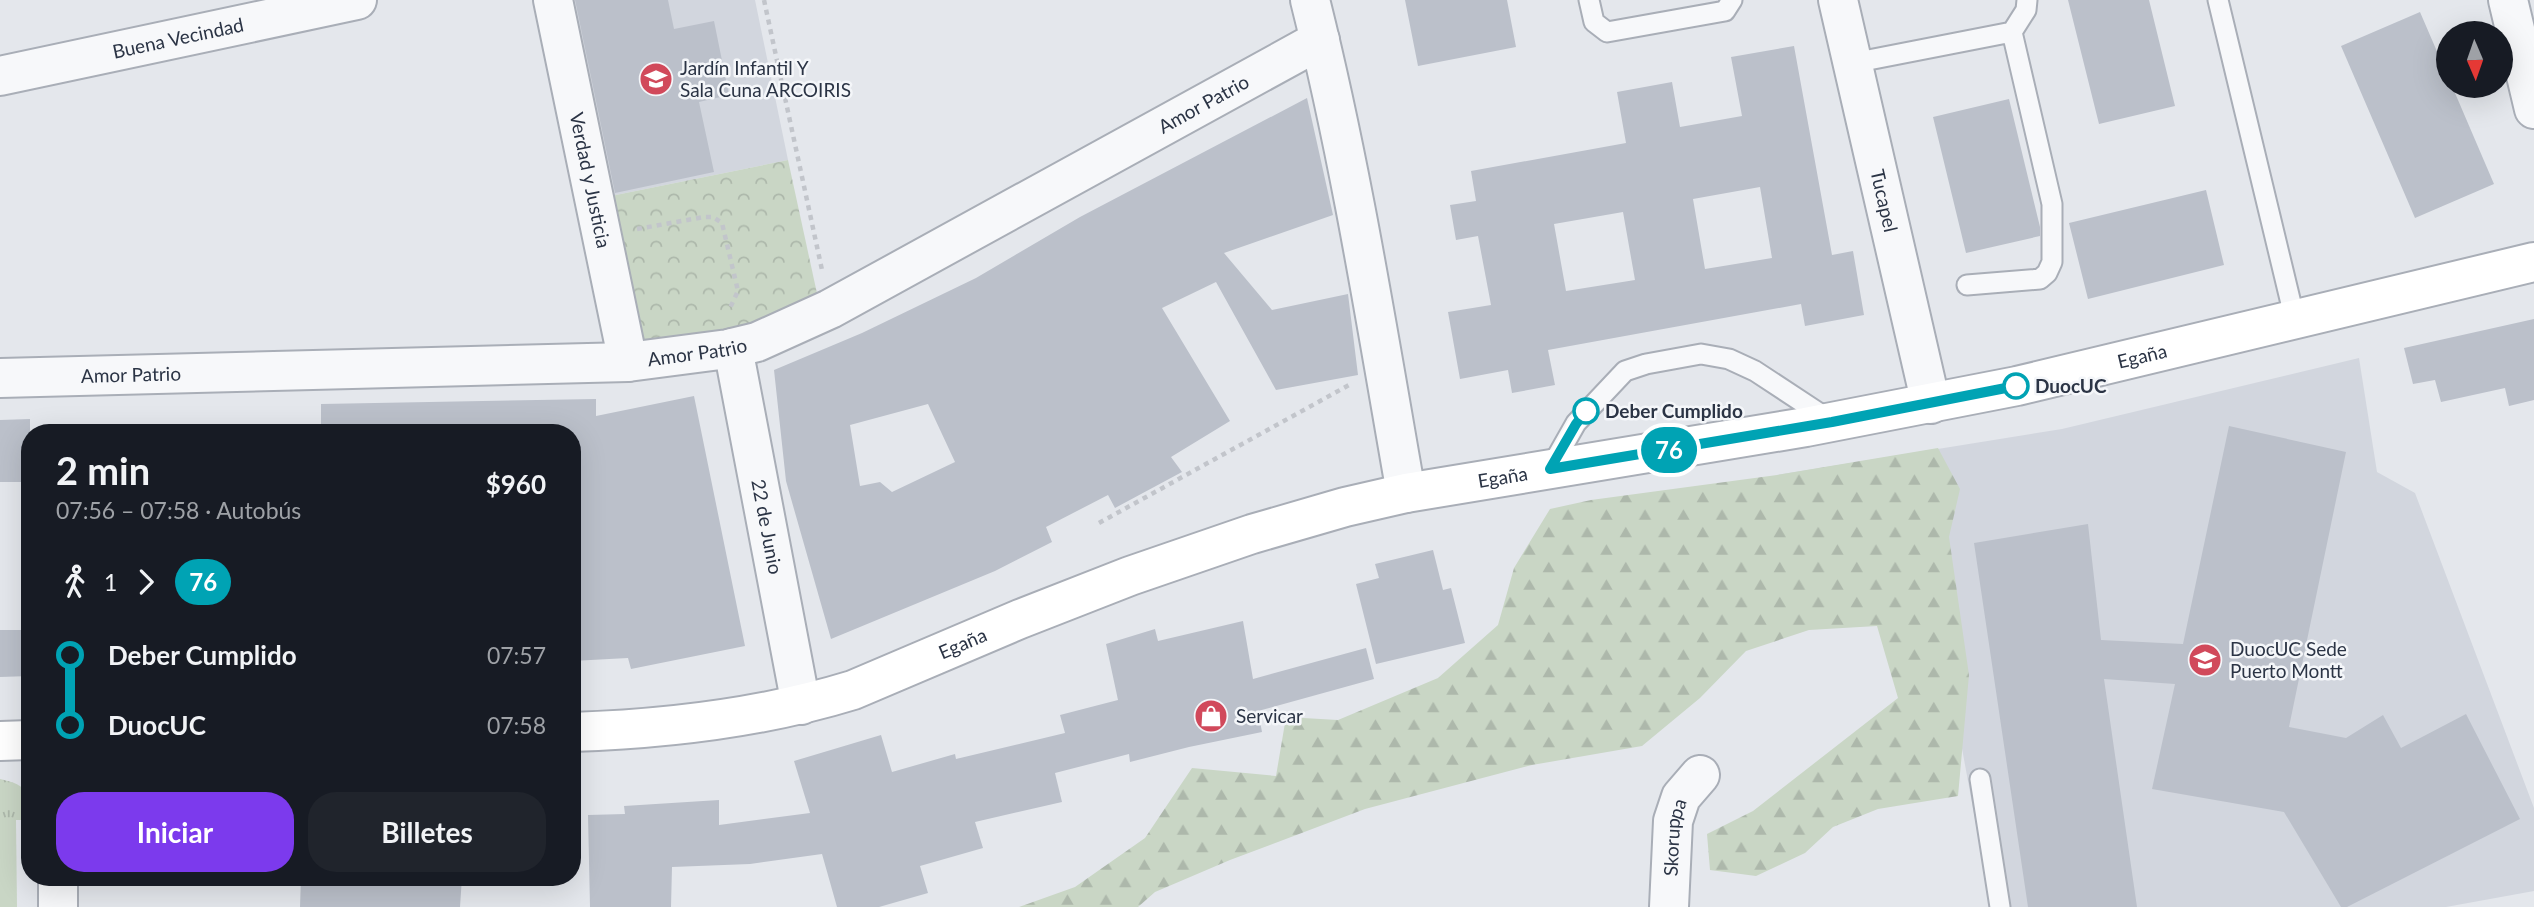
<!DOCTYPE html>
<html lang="es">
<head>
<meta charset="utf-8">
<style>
	body { margin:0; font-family:Lato,sans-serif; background:#20242c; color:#f1f3f6; height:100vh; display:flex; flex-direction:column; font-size:26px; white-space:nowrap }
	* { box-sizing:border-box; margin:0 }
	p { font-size:23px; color:#9ea1a6 }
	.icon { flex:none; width:38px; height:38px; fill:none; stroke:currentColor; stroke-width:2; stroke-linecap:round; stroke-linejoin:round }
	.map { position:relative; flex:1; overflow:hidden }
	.side { position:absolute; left:21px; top:424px; width:560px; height:462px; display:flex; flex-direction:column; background:#171b24; border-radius:28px; box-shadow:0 7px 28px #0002 }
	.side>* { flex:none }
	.badge { padding:0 14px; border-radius:23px; font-size:24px; line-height:46px }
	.needle { width:46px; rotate:178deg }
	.controls { position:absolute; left:2436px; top:21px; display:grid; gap:14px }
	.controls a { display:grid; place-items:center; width:77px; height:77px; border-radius:50%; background:#171b24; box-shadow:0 7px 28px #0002; font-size:35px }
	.map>.badge { position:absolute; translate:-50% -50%; box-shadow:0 0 0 4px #fff }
	.legs { display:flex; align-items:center; gap:10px; height:77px; padding:0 35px; font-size:23px }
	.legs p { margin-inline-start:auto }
	.summary { display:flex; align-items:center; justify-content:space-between; height:119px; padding:0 35px }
	h1 { font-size:38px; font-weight:700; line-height:52px }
	.action { display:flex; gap:14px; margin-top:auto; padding:14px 35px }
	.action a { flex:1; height:80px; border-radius:28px; background:#7c3aed; color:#fff; font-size:28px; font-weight:700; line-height:80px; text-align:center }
	.action a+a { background:#20242c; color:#f1f3f6 }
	ul { padding:0 35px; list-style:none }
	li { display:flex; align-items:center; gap:24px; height:70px; font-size:26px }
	li i { display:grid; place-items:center; width:10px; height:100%; margin:0 9px; background:currentColor }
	li i::after { content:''; width:18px; height:18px; margin:-9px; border:5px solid; border-radius:50%; background:#171b24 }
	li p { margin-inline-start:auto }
	li:first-child i { background:linear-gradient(#0000 50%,currentColor 0) }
	li:last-child i { background:linear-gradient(currentColor 50%,#0000 0) }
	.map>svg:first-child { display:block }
</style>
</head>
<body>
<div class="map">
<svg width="2534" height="907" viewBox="0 0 2534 907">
	<defs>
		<pattern id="grass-tufts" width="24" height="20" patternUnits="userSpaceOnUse" patternTransform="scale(1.75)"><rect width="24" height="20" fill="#c9d6c5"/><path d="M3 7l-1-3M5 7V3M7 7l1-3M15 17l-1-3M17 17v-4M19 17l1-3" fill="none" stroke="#adb8ab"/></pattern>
		<pattern id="forest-firs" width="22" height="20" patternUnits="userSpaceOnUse" patternTransform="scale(1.75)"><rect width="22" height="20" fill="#c9d6c5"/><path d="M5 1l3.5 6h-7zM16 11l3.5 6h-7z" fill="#adb8ab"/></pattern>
		<pattern id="park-crowns" width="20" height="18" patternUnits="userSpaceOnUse" patternTransform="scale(1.75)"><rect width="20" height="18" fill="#c9d6c5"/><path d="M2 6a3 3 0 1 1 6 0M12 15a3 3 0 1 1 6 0" fill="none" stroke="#adb8ab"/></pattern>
	</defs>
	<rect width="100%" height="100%" fill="#e4e7ec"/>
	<path fill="#d2d6de" d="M 566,0 L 755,0 L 788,160 L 606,197 Z
		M 2359,358 L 2377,472 L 2415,493 L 2534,808 L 2534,891 L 2446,907 L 1991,907 L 1959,732 L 1777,475 L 2062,429 Z"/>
	<path fill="url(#grass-tufts)" d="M 0,779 C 29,785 30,794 30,820 L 0,820 Z"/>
	<path fill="url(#forest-firs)" d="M 1938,448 L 1960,489 L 1949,537 L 1969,675 L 1958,796 L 1878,809 L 1833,827 L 1805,853 L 1756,876 L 1710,870 L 1707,834 L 1753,811 L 1898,698 L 1877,626 L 1809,630 L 1746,651 L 1700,698 L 1642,746 L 1532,765 L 1365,809 L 1230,860 L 1155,892 L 1138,907 L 1019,907 L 1075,887 L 1145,838 L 1192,768 L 1276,776 L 1286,717 L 1338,720 L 1438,678 L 1498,625 L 1514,568 L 1550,509 L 1591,500 L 1777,475 Z"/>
	<path fill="url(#park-crowns)" d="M 788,160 L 818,298 L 763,321 L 722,335 L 636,346 L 606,197 Z"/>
	<path fill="#c9d6c5" d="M 0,820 L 16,820 L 17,907 L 0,907 Z"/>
	<path fill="#bbc0ca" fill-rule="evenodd" d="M 575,0 L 668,0 L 674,29 L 714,21 L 729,95 L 699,102 L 714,172 L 615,193 Z
		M 1405,0 L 1507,0 L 1516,47 L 1418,66 Z
		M 2068,0 L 2149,0 L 2175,106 L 2099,124 Z
		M 2420,12 L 2448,77 L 2448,86 L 2452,86 L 2494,184 L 2415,218 L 2341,46 Z
		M 1794,46 L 1832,255 L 1853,251 L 1864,315 L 1805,326 L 1801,304 L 1548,350 L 1555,385 L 1512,393 L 1508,370 L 1460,379 L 1448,312 L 1491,305 L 1478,236 L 1456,240 L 1450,205 L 1476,201 L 1471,171 L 1626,143 L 1617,92 L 1672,82 L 1680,127 L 1742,116 L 1731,57 ZM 1760,187 L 1772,258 L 1705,269 L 1693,199 ZM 1623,212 L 1635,280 L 1566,291 L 1554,224 Z
		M 1307,98 L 1333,215 L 1224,253 L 1272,310 L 1348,294 L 1358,375 L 1276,390 L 1216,282 L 1162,308 L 1230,421 L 1171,457 L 1182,472 L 1115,508 L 1108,495 L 1046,527 L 1052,542 L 995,571 L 831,639 L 786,481 L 774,370 L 862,333 L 976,278 L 1080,217 ZM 928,404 L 955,462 L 892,492 L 880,482 L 860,486 L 850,425 Z
		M 2009,99 L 2040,227 L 2040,236 L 1966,253 L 1933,117 Z
		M 2206,190 L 2224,265 L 2088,299 L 2069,223 Z
		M 2534,319 L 2534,400 L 2509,406 L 2505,388 L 2441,402 L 2435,380 L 2413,384 L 2404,348 Z
		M 694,396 L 745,646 L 631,669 L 628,658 L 572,661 L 572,432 L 321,432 L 321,404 L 596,399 L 596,416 Z
		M 30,419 L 30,482 L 0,482 L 0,420 Z
		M 2229,426 L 2346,452 L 2289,727 L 2346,738 L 2383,715 L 2401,748 L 2466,714 L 2520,819 L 2347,907 L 2341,907 L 2284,812 L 2152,789 L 2175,684 L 2104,679 L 2137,907 L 2028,907 L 1974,543 L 2088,524 L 2101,640 L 2183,644 Z
		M 1433,550 L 1443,590 L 1451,588 L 1465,643 L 1376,664 L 1356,584 L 1379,578 L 1375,564 Z
		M 1243,621 L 1253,679 L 1366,648 L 1374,679 L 1258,711 L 1262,732 L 1189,747 L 1130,762 L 1129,754 L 1055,773 L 1062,802 L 975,822 L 983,848 L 920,866 L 928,893 L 879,907 L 837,907 L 822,854 L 750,864 L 672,867 L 671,907 L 590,907 L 588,815 L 625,814 L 624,806 L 719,800 L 719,825 L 810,813 L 794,761 L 881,735 L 892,772 L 955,754 L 956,759 L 1065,733 L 1060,715 L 1118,700 L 1106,644 L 1155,629 L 1158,641 Z
		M 0,630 L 30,630 L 30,676 L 0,677 Z
		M 301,877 L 462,877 L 460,907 L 300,907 Z"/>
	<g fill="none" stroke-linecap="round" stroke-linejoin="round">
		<defs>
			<path id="service" d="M 1589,0 L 1594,22 L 1607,32 L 1725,11 L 1732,0
				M 2218,0 L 2295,320
				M 1853,63 L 2012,32 L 2026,10 L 2027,0
				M 1967,285 L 2040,279 L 2047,273 L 2052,262 L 2052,204 L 2012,32
				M 1550,469 L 1576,423 L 1625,371 L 1646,364 L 1701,354 L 1729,359 L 1755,371 L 1831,421
				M 1980,779 L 2000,907"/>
			<g id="minor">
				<path id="s1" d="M 553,0 L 628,362"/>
				<path d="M 1310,0 C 1351,163 1377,328 1406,493"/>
				<path id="s2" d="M 1838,0 L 1931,404"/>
				<path d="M 2508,0 L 2534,109"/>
				<path id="s3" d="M 0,76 L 357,0"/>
				<path id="s4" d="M 733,348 L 801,705"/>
				<path id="s5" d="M 0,378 L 628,362 L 728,349 L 757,342 L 830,309 L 1320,40"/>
				<path d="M 58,907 L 58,877"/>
				<path id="s6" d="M 1669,907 L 1673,821 L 1681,797 L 1700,775"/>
			</g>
			<g id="secondary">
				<path id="s7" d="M 572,732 C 667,729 762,718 853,690 L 1020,619 L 1130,576 L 1252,534 L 1345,507 L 1406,493 L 1806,427 L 2017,386 L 2534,262"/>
				<path d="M 0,741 L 30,740"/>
			</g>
		</defs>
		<use href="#service" stroke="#a9aeb7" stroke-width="23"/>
		<use href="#minor" stroke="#a9aeb7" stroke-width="42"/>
		<use href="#secondary" stroke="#a9aeb7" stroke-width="42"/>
		<path stroke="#c2c5cb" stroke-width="4.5" stroke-dasharray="5 5" stroke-linecap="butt" d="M 764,0 L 822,270
			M 637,229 L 704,217 L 713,217 L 722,223 L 738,291 L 730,308
			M 1099,523 L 1349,385"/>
		<use href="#service" stroke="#f7f8fa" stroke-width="19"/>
		<use href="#minor" stroke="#f7f8fa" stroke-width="38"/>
		<use href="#secondary" stroke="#fff" stroke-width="38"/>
	</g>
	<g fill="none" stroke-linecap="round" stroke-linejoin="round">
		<defs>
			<path id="line-1" d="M 1586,411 L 1576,424 L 1550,469 L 1832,422 L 2016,386"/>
		</defs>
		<use href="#line-1" stroke="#fff" stroke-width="16"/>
		<use href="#line-1" stroke="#00a3b4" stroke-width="10"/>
	</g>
	<defs>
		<symbol id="school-disc" viewBox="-11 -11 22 22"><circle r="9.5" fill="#d1495b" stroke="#f4f6f9"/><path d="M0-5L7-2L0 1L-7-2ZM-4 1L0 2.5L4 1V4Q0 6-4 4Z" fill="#fff"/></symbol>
		<symbol id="university-disc" viewBox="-11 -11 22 22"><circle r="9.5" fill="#d1495b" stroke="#f4f6f9"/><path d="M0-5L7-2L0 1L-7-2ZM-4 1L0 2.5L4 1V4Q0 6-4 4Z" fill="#fff"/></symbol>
		<symbol id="shop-disc" viewBox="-11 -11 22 22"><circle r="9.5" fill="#d1495b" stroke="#f4f6f9"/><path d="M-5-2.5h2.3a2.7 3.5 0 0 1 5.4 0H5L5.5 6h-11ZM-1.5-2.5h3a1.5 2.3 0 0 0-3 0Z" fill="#fff"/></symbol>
	</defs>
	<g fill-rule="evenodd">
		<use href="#school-disc" x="637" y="60" width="38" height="38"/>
		<use href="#university-disc" x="2186" y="641" width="38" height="38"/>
		<use href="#shop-disc" x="1192" y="697" width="38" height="38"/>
	</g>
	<g fill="#fff" stroke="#00a3b4" stroke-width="3.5">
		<circle cx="2016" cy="386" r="12"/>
		<circle cx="1586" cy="411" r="12"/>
	</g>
	<g text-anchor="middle" stroke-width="5" stroke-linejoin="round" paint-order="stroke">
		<g font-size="19" fill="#2b3445" stroke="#f4f6f9">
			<text dy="7" stroke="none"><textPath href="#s3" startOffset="182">Buena Vecindad</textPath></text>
			<text dy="7" stroke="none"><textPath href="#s5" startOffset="1265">Amor Patrio</textPath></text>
			<text dy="7" stroke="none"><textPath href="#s1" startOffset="184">Verdad y Justicia</textPath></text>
			<text dy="7" stroke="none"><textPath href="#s2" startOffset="206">Tucapel</textPath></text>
			<text dy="7" stroke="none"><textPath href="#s5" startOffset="698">Amor Patrio</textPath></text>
			<text dy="7" stroke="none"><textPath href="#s7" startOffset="1622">Egaña</textPath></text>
			<text dy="7" stroke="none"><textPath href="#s5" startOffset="131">Amor Patrio</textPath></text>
			<text dy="7" stroke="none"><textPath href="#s7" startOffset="971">Egaña</textPath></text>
			<text dy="7" stroke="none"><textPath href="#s4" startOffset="182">22 de Junio</textPath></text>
			<text dy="7" stroke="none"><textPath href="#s7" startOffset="404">Egaña</textPath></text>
			<text dy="7" stroke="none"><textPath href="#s6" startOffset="70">Skoruppa</textPath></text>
		</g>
		<g font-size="19" fill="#2b3445" stroke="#f4f6f9" text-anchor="start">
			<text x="680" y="75">Jardín Infantil Y<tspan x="680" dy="22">Sala Cuna ARCOIRIS</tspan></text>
			<text x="2230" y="656">DuocUC Sede<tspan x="2230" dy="22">Puerto Montt</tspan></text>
			<text x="1236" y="723">Servicar</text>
		</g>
		<g font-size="19" font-weight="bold" fill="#2b3445" stroke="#f4f6f9" text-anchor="start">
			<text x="2035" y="393">DuocUC</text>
			<text x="1605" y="418">Deber Cumplido</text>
		</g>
	</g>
</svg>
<div class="controls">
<a><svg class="needle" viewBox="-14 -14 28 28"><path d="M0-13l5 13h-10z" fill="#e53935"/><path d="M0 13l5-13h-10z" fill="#9ea1a6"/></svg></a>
</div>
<b class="badge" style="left:1669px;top:450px;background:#00a3b4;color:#fff">76</b>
<section class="side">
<div class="summary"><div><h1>2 min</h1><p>07:56 – 07:58 · Autobús</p></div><b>$960</b></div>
<div class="legs"><svg class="icon" aria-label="walk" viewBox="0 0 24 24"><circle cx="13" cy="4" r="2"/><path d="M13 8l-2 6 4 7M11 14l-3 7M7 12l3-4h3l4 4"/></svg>1<svg class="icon" aria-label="forward" viewBox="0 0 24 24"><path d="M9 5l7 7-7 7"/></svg><b class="badge" style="background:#00a3b4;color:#fff">76</b></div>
<ul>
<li><i style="color:#00a3b4"></i><b>Deber Cumplido</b><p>07:57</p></li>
<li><i style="color:#00a3b4"></i><b>DuocUC</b><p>07:58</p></li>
</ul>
<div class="action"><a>Iniciar</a><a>Billetes</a></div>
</section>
</div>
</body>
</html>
